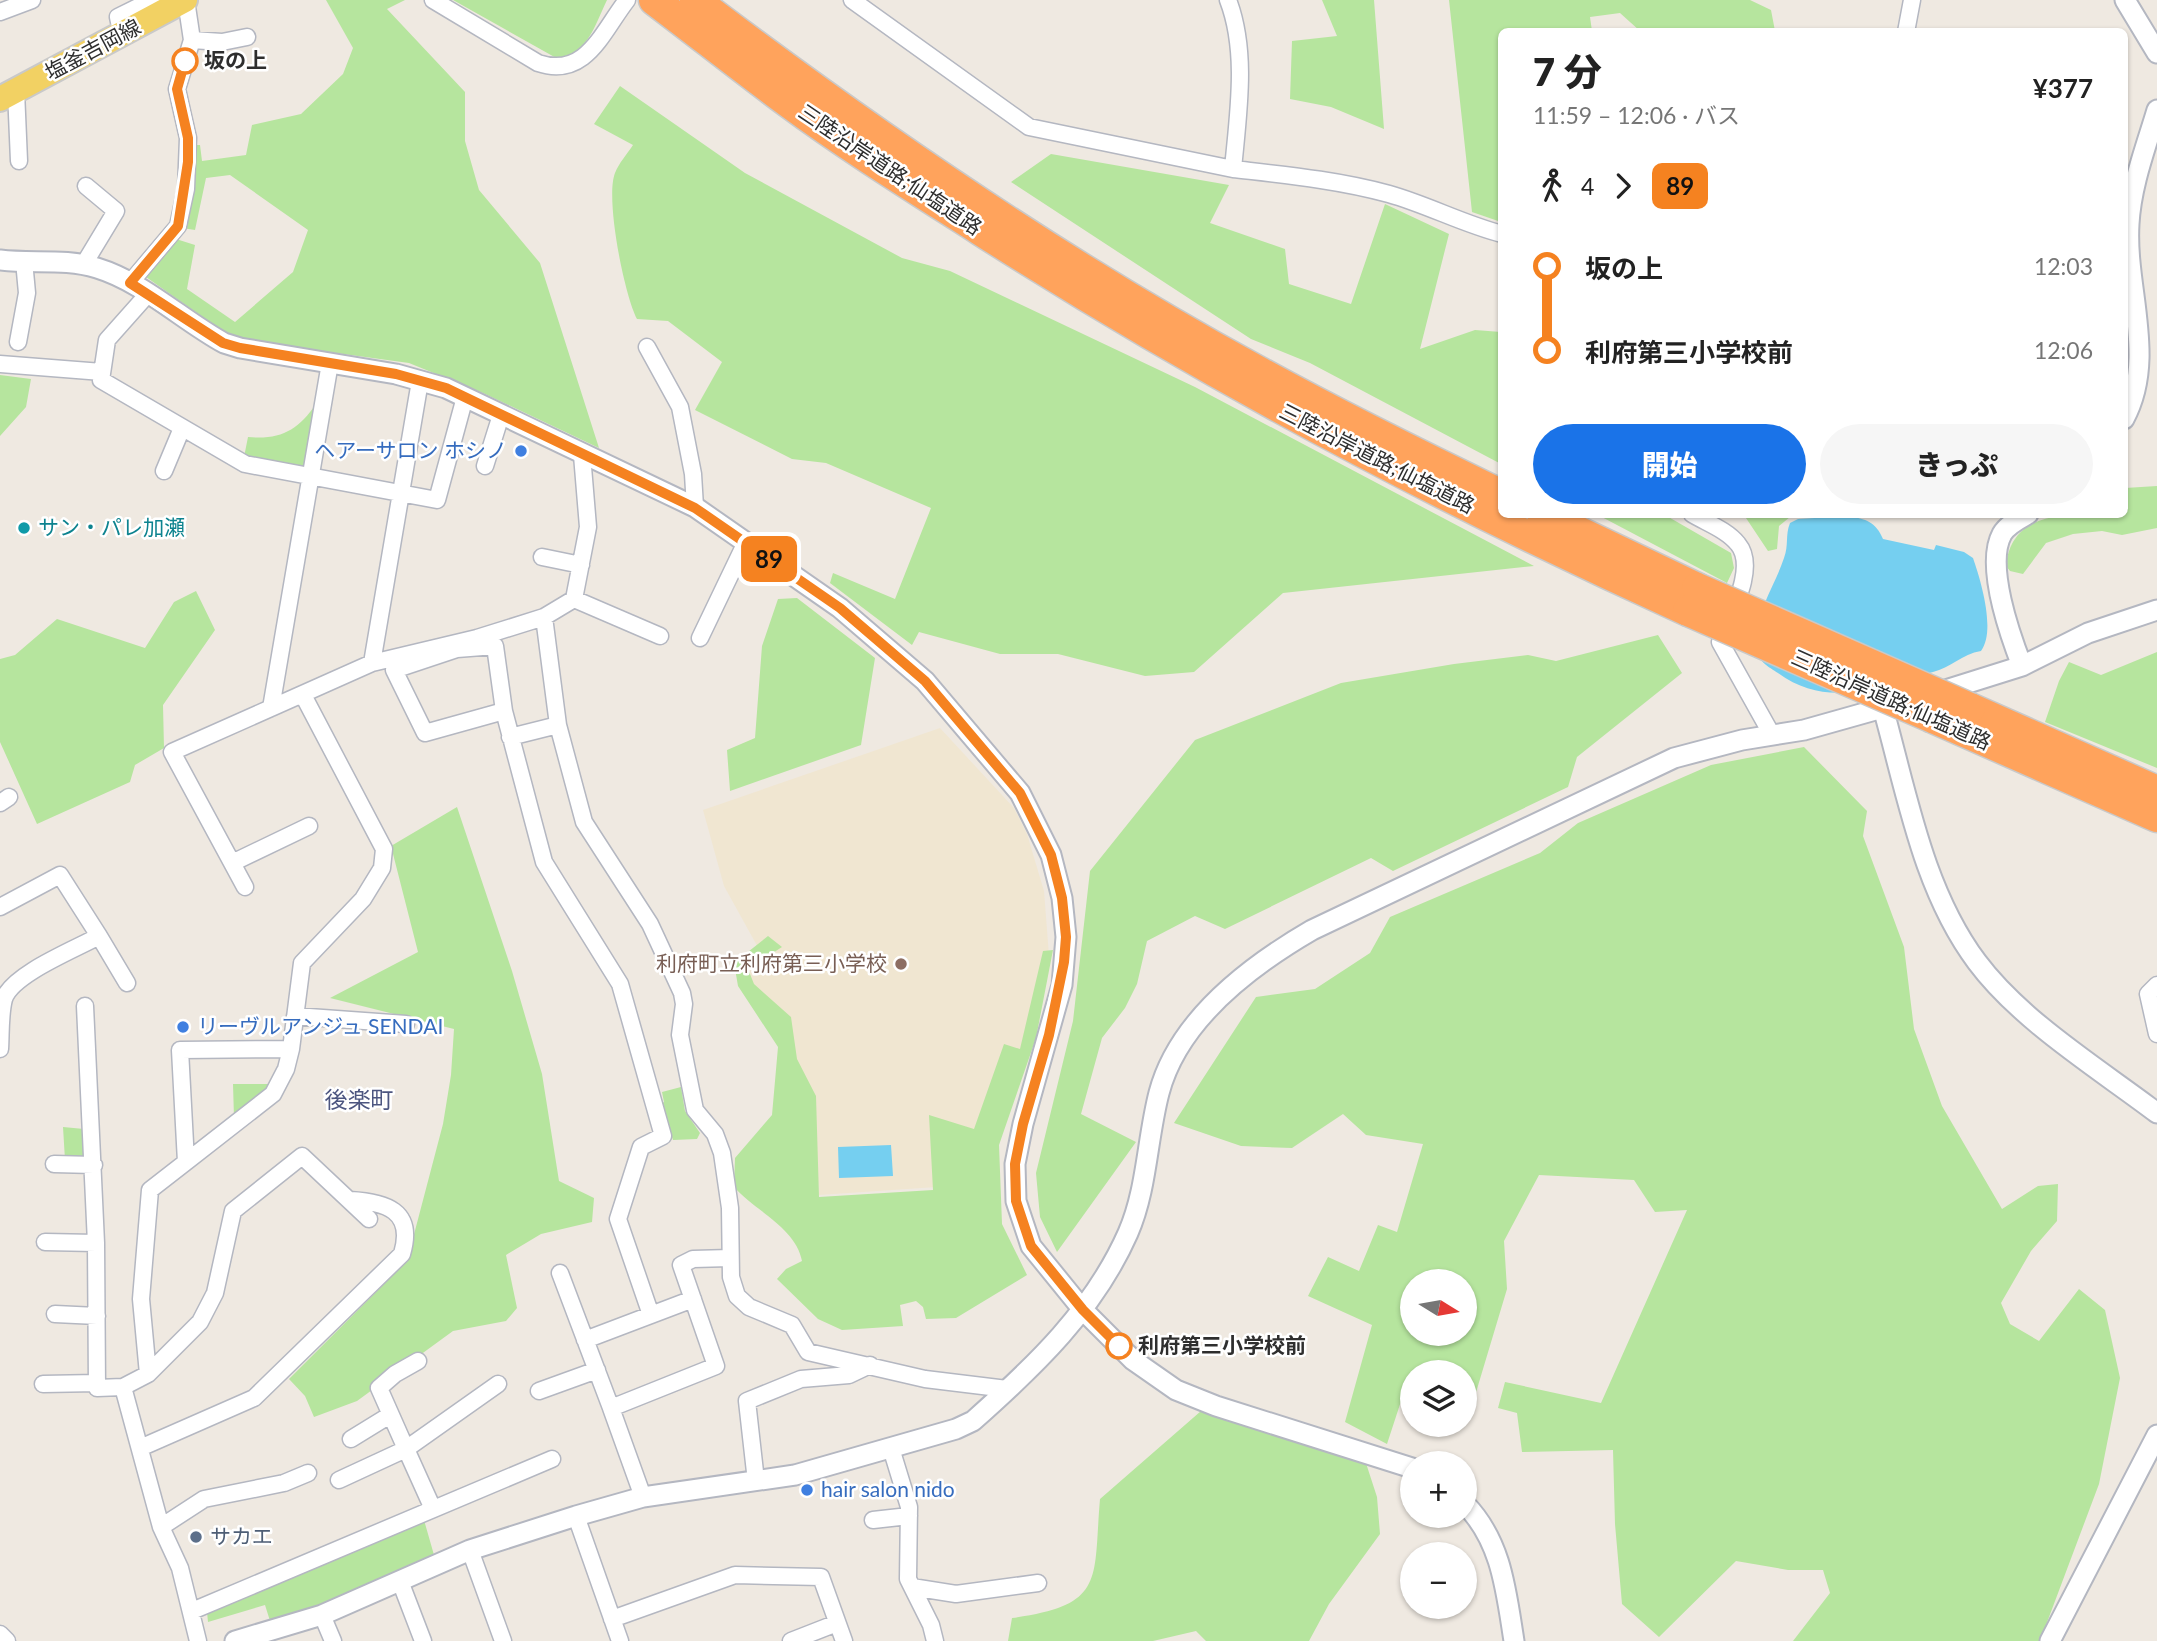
<!DOCTYPE html>
<html lang="ja">
<head>
<meta charset="utf-8">
<style>
	body { margin:0; font-family:Lato,"Noto Sans JP",sans-serif; background:#f6f6f6; color:#222; height:100vh; display:flex; flex-direction:column; font-size:26px; white-space:nowrap }
	* { box-sizing:border-box; margin:0 }
	p { font-size:23px; color:#767676 }
	.icon { flex:none; width:38px; height:38px; fill:none; stroke:currentColor; stroke-width:2; stroke-linecap:round; stroke-linejoin:round }
	.map { position:relative; flex:1; overflow:hidden }
	.details { position:absolute; left:1498px; top:28px; width:630px; height:490px; display:flex; flex-direction:column; background:#fff; border-radius:10px; box-shadow:0 2px 5px #0004 }
	.details>* { flex:none }
	.badge { padding:0 14px; border-radius:10px; font-size:24px; line-height:46px }
	.needle { width:46px; rotate:101deg }
	.tools { position:absolute; left:1400px; top:1269px; display:grid; gap:14px }
	.tools a { display:grid; place-items:center; width:77px; height:77px; border-radius:50%; background:#fff; box-shadow:0 2px 5px #0004; font-size:35px }
	.map>.badge { position:absolute; translate:-50% -50%; box-shadow:0 0 0 4px #fff }
	.legs { display:flex; align-items:center; gap:10px; height:77px; padding:0 35px; font-size:23px }
	.legs p { margin-inline-start:auto }
	.headline { display:flex; align-items:center; justify-content:space-between; height:119px; padding:0 35px }
	h1 { font-size:38px; font-weight:800; line-height:52px }
	.button { display:flex; gap:14px; margin-top:auto; padding:14px 35px }
	.button a { flex:1; height:80px; border-radius:42px; background:#1a73e8; color:#fff; font-size:28px; font-weight:800; line-height:80px; text-align:center }
	.button a+a { background:#f6f6f6; color:#222 }
	ul { padding:0 35px; list-style:none }
	li { display:flex; align-items:center; gap:24px; height:84px; font-size:26px }
	li i { display:grid; place-items:center; width:10px; height:100%; margin:0 9px; background:currentColor }
	li i::after { content:''; width:18px; height:18px; margin:-9px; border:5px solid; border-radius:50%; background:#fff }
	li p { margin-inline-start:auto }
	li:first-child i { background:linear-gradient(#0000 50%,currentColor 0) }
	li:last-child i { background:linear-gradient(currentColor 50%,#0000 0) }
	.map>svg:first-child { display:block }
</style>
</head>
<body>
<div class="map">
<svg width="2157" height="1641" viewBox="0 0 2157 1641">
	<rect width="100%" height="100%" fill="#efe9e1"/>
	<path fill="#f0e6d1" d="M 940,728 L 1014,808 L 1027,834 L 1044,891 L 1049,956 L 998,1145 L 995,1183 L 819,1195 L 812,1096 L 742,967 L 765,960 L 724,886 L 703,810 Z"/>
	<path fill="#b6e59e" fill-rule="evenodd" d="M 326,0 L 405,0 L 387,9 L 465,92 L 465,141 L 479,190 L 540,263 L 599,448 L 483,393 L 409,363 L 234,339 L 146,277 L 176,239 L 195,245 L 187,289 L 235,322 L 293,272 L 308,230 L 230,175 L 206,178 L 195,230 L 182,228 L 193,145 L 200,145 L 202,161 L 246,155 L 252,125 L 301,114 L 343,74 L 353,48 Z
		M 453,0 L 607,0 C 594,27 589,51 558,59 Z
		M 1322,0 L 1374,0 L 1384,129 L 1331,107 L 1290,99 L 1292,41 L 1337,36 Z
		M 1449,0 L 1750,0 L 1771,10 L 1775,31 L 1640,31 L 1620,13 L 1590,17 L 1592,31 L 1502,32 L 1501,222 L 1472,212 Z
		M 620,86 L 745,173 L 902,258 L 950,271 L 1195,387 L 1534,566 L 1283,593 L 1194,672 L 1145,676 L 1058,654 L 1000,654 L 919,632 L 912,645 L 830,583 L 833,573 L 895,599 L 931,508 L 826,463 L 792,459 L 695,410 L 722,362 L 668,321 L 637,319 C 624,294 605,198 615,173 C 619,163 627,154 633,145 L 594,124 Z
		M 1051,154 L 1229,185 L 1210,223 L 1285,249 L 1289,284 L 1351,304 L 1385,204 L 1449,234 L 1420,349 L 1475,330 L 1501,332 L 1501,464 L 1310,363 L 1251,339 L 1011,182 Z
		M 0,375 L 31,379 L 26,407 L 0,436 Z
		M 316,404 L 305,468 L 244,457 L 248,437 C 281,440 298,430 316,404 Z
		M 2157,486 L 2157,528 L 2122,535 L 2102,531 L 2073,534 L 2046,543 L 2023,574 L 2010,571 L 2006,566 C 2012,505 2078,515 2124,514 L 2125,488 Z
		M 1598,515 L 1665,515 L 1731,553 L 1734,568 L 1727,583 Z
		M 1744,515 L 1806,515 L 1790,517 L 1779,526 L 1777,549 L 1768,551 Z
		M 196,591 L 215,630 L 163,705 L 164,748 L 135,765 L 130,782 L 37,824 L 0,742 L 0,659 L 15,655 L 57,619 L 145,648 L 174,602 Z
		M 797,598 L 875,658 L 861,745 L 730,791 L 727,750 L 755,738 L 762,646 L 778,599 Z
		M 1658,635 L 1682,673 L 1577,757 L 1568,787 L 1393,871 L 1371,858 L 1225,929 L 1195,916 L 1147,941 L 1137,984 L 1125,1008 L 1102,1038 L 1081,1114 L 1136,1142 L 1057,1252 L 1040,1217 L 1036,1173 L 1073,1021 L 1090,871 L 1195,740 L 1341,683 L 1454,664 L 1528,655 L 1556,661 Z
		M 2157,652 L 2157,768 L 2045,722 L 2059,681 L 2069,662 L 2101,675 Z
		M 1804,747 L 1867,811 L 1863,836 L 1904,947 L 1914,1029 L 1942,1106 L 2002,1209 L 2038,1186 L 2058,1184 L 2057,1221 L 2031,1251 L 2001,1303 L 2010,1324 L 2039,1341 L 2079,1289 L 2105,1310 L 2120,1378 L 2099,1484 L 2040,1641 L 1793,1641 L 1830,1593 L 1823,1570 L 1788,1570 L 1736,1561 L 1659,1637 L 1622,1604 L 1615,1524 L 1613,1450 L 1522,1452 L 1517,1413 L 1498,1408 L 1505,1382 L 1601,1403 L 1687,1210 L 1655,1212 L 1634,1180 L 1539,1175 L 1504,1241 L 1507,1289 L 1471,1409 L 1465,1407 L 1465,1372 L 1412,1372 L 1412,1391 L 1405,1389 L 1387,1444 L 1345,1422 L 1372,1325 L 1308,1296 L 1328,1257 L 1359,1271 L 1378,1225 L 1397,1232 L 1423,1144 L 1366,1135 L 1343,1114 L 1292,1148 L 1241,1146 L 1174,1123 L 1256,997 L 1315,989 L 1370,953 L 1390,917 L 1540,853 L 1578,823 L 1711,765 ZM 1412,1281 L 1465,1281 L 1465,1334 L 1412,1334 Z
		M 457,807 L 512,971 L 542,1074 L 559,1181 L 594,1198 L 592,1222 L 541,1234 L 506,1255 L 517,1308 L 506,1321 L 453,1331 L 357,1401 L 314,1417 L 305,1396 L 289,1379 L 407,1261 L 443,1124 L 451,1075 L 454,1029 L 330,998 L 418,952 L 391,846 Z
		M 768,936 L 782,947 L 748,969 L 754,984 L 791,1017 L 797,1059 L 816,1096 L 819,1197 L 933,1190 L 929,1115 L 974,1129 L 1004,1044 L 1020,1049 L 1043,951 L 1053,950 L 1036,1038 L 999,1145 L 1002,1224 L 1027,1275 L 956,1318 L 926,1319 L 923,1307 L 916,1301 L 900,1305 L 903,1326 L 842,1330 L 818,1319 L 777,1279 L 786,1269 L 802,1261 C 796,1228 754,1210 734,1187 L 735,1158 L 772,1115 L 778,1047 L 738,986 L 734,963 Z
		M 233,1084 L 270,1084 L 260,1099 L 234,1118 Z
		M 681,1087 L 685,1111 L 700,1133 L 697,1139 L 673,1140 L 661,1104 L 664,1102 L 662,1092 Z
		M 63,1127 L 84,1129 L 86,1160 L 65,1160 Z
		M 1201,1411 L 1364,1457 L 1377,1497 L 1380,1534 L 1329,1604 L 1309,1641 L 1206,1641 L 1196,1631 L 1153,1641 L 1008,1641 L 1012,1618 C 1106,1605 1093,1581 1100,1499 Z
		M 424,1520 L 434,1555 L 318,1607 L 271,1624 L 265,1605 L 208,1622 L 207,1612 Z"/>
	<path fill="#75cff0" d="M 1848,516 C 1866,519 1876,522 1883,539 L 1934,550 L 1936,545 L 1964,552 L 1973,558 C 1981,581 1996,631 1981,651 C 1962,654 1950,668 1933,672 C 1879,686 1828,710 1778,673 C 1769,667 1758,662 1758,650 C 1755,609 1772,593 1784,558 C 1789,545 1785,535 1790,523 L 1798,519 Z
		M 891,1145 L 893,1176 L 839,1178 L 838,1147 Z"/>
	<g fill="none" stroke-linecap="round" stroke-linejoin="round">
		<defs>
			<path id="minor" d="M 433,0 L 538,63 C 586,79 602,32 627,0
				M 852,0 L 1029,127 L 1233,169 C 1238,114 1248,52 1228,0
				M 0,12 L 32,0
				M 1906,32 L 1912,0
				M 122,36 L 118,17 L 152,0
				M 192,40 L 222,42 L 247,37
				M 16,91 L 19,161
				M 1233,169 C 1285,175 1338,180 1389,194 C 1428,205 1463,224 1502,234
				M 84,264 L 116,211 L 86,186
				M 130,283 L 178,226 L 186,189 L 188,138 L 177,89 L 192,40 L 186,0
				M 147,295 L 107,340 L 101,380 L 245,464 L 437,500 L 465,397
				M 18,342 L 27,293 L 24,261
				M 647,347 L 680,407 L 693,474 L 695,507
				M 330,363 L 271,708 L 372,663 L 477,638 L 544,617
				M 0,364 L 102,372
				M 582,455 L 588,527 L 574,599 L 660,636
				M 485,466 L 501,415
				M 164,471 L 182,428
				M 1692,514 C 1707,523 1727,530 1738,544 C 1758,568 1729,617 1720,642 L 1772,735
				M 542,557 L 581,565
				M 574,599 L 544,617 L 558,725 L 584,822 L 650,924 L 682,993 L 684,1004 L 680,1035 L 695,1110 L 715,1134 L 722,1153 L 730,1208 L 731,1277 L 737,1296 L 749,1307 L 792,1325 L 808,1352 L 925,1379 L 1007,1389
				M 700,638 L 746,542
				M 372,663 L 420,381
				M 504,711 L 425,733 L 394,670 L 457,649 L 495,646 L 504,711 L 544,862 L 620,984 L 663,1136 L 641,1147 L 618,1219 L 651,1315
				M 510,737 L 558,725
				M 0,803 L 9,797
				M 232,863 L 309,826
				M 245,887 L 172,752 L 271,708
				M 0,907 L 60,875 L 99,936 C 76,949 12,974 4,999 C 0,1014 1,1033 0,1049
				M 99,936 L 127,983
				M 2157,985 L 2148,994 L 2157,1034
				M 85,1006 L 96,1243 L 97,1388 L 123,1387 L 148,1374 L 200,1322 L 215,1293 L 233,1211 L 302,1156 L 369,1219
				M 295,1016 L 406,1024
				M 291,1049 L 180,1050 L 186,1162 L 273,1094 L 286,1069 L 291,1049 L 302,963 L 363,899 L 382,868 L 384,849 L 303,695
				M 54,1164 L 94,1165
				M 45,1242 L 96,1243
				M 560,1273 L 611,1408
				M 55,1314 L 97,1316
				M 585,1340 L 693,1299
				M 148,1374 L 141,1299 L 150,1190 L 186,1162
				M 43,1384 L 97,1383
				M 123,1387 L 161,1527 L 180,1568 L 198,1641
				M 539,1391 L 597,1370
				M 351,1439 L 390,1415
				M 140,1448 L 254,1398 L 402,1254 C 415,1210 385,1202 350,1200
				M 891,1448 L 909,1507 L 908,1579 L 931,1625 L 935,1641
				M 339,1480 L 406,1449 L 379,1388 L 395,1374 L 418,1361
				M 756,1481 L 747,1401 L 801,1379 L 849,1375 L 870,1365
				M 643,1497 L 611,1408 L 716,1366 L 681,1265 L 693,1259 L 730,1258
				M 433,1509 L 406,1449 L 498,1384
				M 576,1516 L 620,1641
				M 873,1520 L 909,1516
				M 161,1527 L 204,1499 L 284,1483 L 308,1473
				M 470,1550 L 503,1641
				M 400,1581 L 423,1641
				M 912,1587 L 956,1594 L 1038,1583
				M 192,1611 L 552,1459
				M 322,1615 L 333,1641
				M 612,1619 L 735,1575 L 821,1577 L 844,1641
				M 0,1634 L 7,1641
				M 791,1641 L 837,1623"/>
			<path id="tertiary" d="M 2125,0 L 2157,53
				M 0,260 C 32,264 65,258 97,268 C 143,282 182,320 224,343 L 240,348 L 396,374 L 446,388 L 695,507 L 840,608 L 925,681 L 1020,793 L 1051,855 L 1062,898 L 1066,937 L 1062,985 L 1023,1124 L 1015,1164 L 1016,1201 L 1031,1246 L 1083,1310 L 1133,1360 L 1176,1390 L 1216,1406 L 1412,1468
				M 2124,419 C 2157,358 2125,289 2129,224 C 2131,185 2146,147 2157,110
				M 2022,666 C 2010,635 1985,565 2002,534 C 2007,525 2019,519 2028,514
				M 1936,693 L 2022,666 L 2088,633 L 2157,610
				M 1883,708 C 1907,794 1923,890 1977,962 C 2021,1021 2099,1069 2157,1113
				M 1465,1504 C 1502,1542 1506,1591 1514,1641
				M 235,1641 L 322,1615 L 470,1550 L 576,1516 L 643,1497 L 795,1475 L 956,1429 L 973,1421 C 1035,1366 1094,1310 1128,1233 C 1147,1190 1147,1139 1159,1093 C 1178,1020 1250,966 1312,930 L 1674,758 L 1742,740 L 1804,730 L 1900,703
				M 2050,1641 L 2157,1435"/>
			<path id="primary" d="M 0,99 L 185,0"/>
			<path id="motorway" d="M 654,0 C 699,34 743,69 789,103 C 850,148 916,189 980,230 C 1206,375 1443,500 1688,611
				M 695,0 C 873,135 1059,263 1256,370 C 1336,414 1419,455 1502,495
				M 1542,514 L 1697,588
				M 1970,708 L 2157,791
				M 1933,718 L 2157,817"/>
		</defs>
		<use href="#minor" stroke="#b4b7c1" stroke-width="19"/>
		<use href="#tertiary" stroke="#b4b7c1" stroke-width="23"/>
		<use href="#primary" stroke="#c9c9c9" stroke-width="28"/>
		<use href="#motorway" stroke="#c9c9c9" stroke-width="33"/>
		<use href="#minor" stroke="#fff" stroke-width="16"/>
		<use href="#tertiary" stroke="#fff" stroke-width="19"/>
		<use href="#primary" stroke="#f2d163" stroke-width="24"/>
		<use href="#motorway" stroke="#ffa35c" stroke-width="30"/>
		<defs>
			<path id="motorway-bridge" d="M 1697,588 L 1970,708
				M 1688,611 L 1933,718"/>
		</defs>
		<use href="#motorway-bridge" stroke="#c9c9c9" stroke-width="33" stroke-linecap="butt"/>
		<use href="#motorway-bridge" stroke="#ffa35c" stroke-width="30"/>
	</g>
	<g fill="none" stroke-linecap="round" stroke-linejoin="round">
		<defs>
			<path id="line-1" d="M 185,61 L 177,89 L 188,138 L 188,162 L 178,226 L 130,283 L 223,343 L 240,348 L 396,374 L 446,388 L 695,508 L 840,608 L 925,681 L 1020,793 L 1051,855 L 1062,898 L 1066,937 L 1064,962 L 1049,1035 L 1023,1124 L 1015,1164 L 1016,1201 L 1031,1246 L 1083,1310 L 1119,1346"/>
		</defs>
		<use href="#line-1" stroke="#fff" stroke-width="16"/>
		<use href="#line-1" stroke="#f58220" stroke-width="10"/>
	</g>
	<g fill="#fff" stroke="#f58220" stroke-width="3.5">
		<circle cx="185" cy="61" r="12"/>
		<circle cx="1119" cy="1346" r="12"/>
	</g>
	<g fill="#3f7fe0" stroke="#fff" stroke-width="2.5">
		<circle cx="521" cy="451" r="7"/>
		<circle cx="183" cy="1027" r="7"/>
		<circle cx="807" cy="1490" r="7"/>
	</g>
	<circle fill="#0f9aa8" stroke="#fff" stroke-width="2.5" cx="24" cy="528" r="7"/>
	<circle fill="#8d6e63" stroke="#fff" stroke-width="2.5" cx="901" cy="964" r="7"/>
	<circle fill="#5c6f8a" stroke="#fff" stroke-width="2.5" cx="196" cy="1537" r="7"/>
	<g text-anchor="middle" stroke-width="5" stroke-linejoin="round" paint-order="stroke">
		<g font-size="21" fill="#2e2e2e" stroke="#fff">
			<text transform="translate(93 50) rotate(-28)" y="7">塩釜吉岡線</text>
			<text transform="translate(890 170) rotate(34)" y="7">三陸沿岸道路;仙塩道路</text>
			<text transform="translate(1377 459) rotate(27)" y="7">三陸沿岸道路;仙塩道路</text>
			<text transform="translate(1891 700) rotate(24)" y="7">三陸沿岸道路;仙塩道路</text>
		</g>
		<g font-size="21" font-weight="bold" fill="#2e2e2e" stroke="#fff" text-anchor="start">
			<text x="204" y="68">坂の上</text>
			<text x="1138" y="1353">利府第三小学校前</text>
		</g>
		<g font-size="21" fill="#366cbe" stroke="#fff" text-anchor="start">
			<text x="507" y="458" text-anchor="end">ヘアーサロン ホシノ</text>
			<text x="197" y="1034">リーヴルアンジュ SENDAI</text>
			<text x="821" y="1497">hair salon nido</text>
		</g>
		<g font-size="21" fill="#0d838f" stroke="#fff" text-anchor="start">
			<text x="38" y="535">サン・パレ加瀬</text>
		</g>
		<g font-size="21" fill="#785e54" stroke="#fff" text-anchor="end">
			<text x="887" y="971">利府町立利府第三小学校</text>
		</g>
		<g font-size="21" fill="#4e5e75" stroke="#fff" text-anchor="start">
			<text x="210" y="1544">サカエ</text>
		</g>
		<g font-size="23" fill="#4d5680" stroke="#fff">
			<text x="359" y="1108">後楽町</text>
		</g>
	</g>
</svg>
<div class="tools">
<a><svg class="needle" viewBox="-14 -14 28 28"><path d="M0-13l5 13h-10z" fill="#e53935"/><path d="M0 13l5-13h-10z" fill="#767676"/></svg></a>
<a><svg class="icon" aria-label="layers" viewBox="0 0 24 24"><path d="M12 4l9 5-9 5-9-5zM3 14l9 5 9-5"/></svg></a>
<a>+</a>
<a>−</a>
</div>
<b class="badge" style="left:769px;top:559px;background:#f58220;color:#111">89</b>
<section class="details">
<div class="headline"><div><h1>7 分</h1><p>11:59 – 12:06 · バス</p></div><b>¥377</b></div>
<div class="legs"><svg class="icon" aria-label="walk" viewBox="0 0 24 24"><circle cx="13" cy="4" r="2"/><path d="M13 8l-2 6 4 7M11 14l-3 7M7 12l3-4h3l4 4"/></svg>4<svg class="icon" aria-label="forward" viewBox="0 0 24 24"><path d="M9 5l7 7-7 7"/></svg><b class="badge" style="background:#f58220;color:#111">89</b></div>
<ul>
<li><i style="color:#f58220"></i><b>坂の上</b><p>12:03</p></li>
<li><i style="color:#f58220"></i><b>利府第三小学校前</b><p>12:06</p></li>
</ul>
<div class="button"><a>開始</a><a>きっぷ</a></div>
</section>
</div>
</body>
</html>
